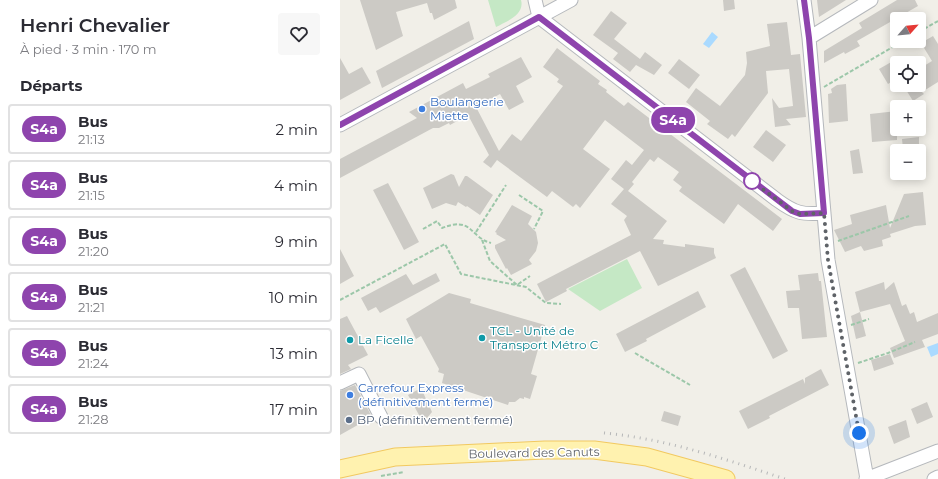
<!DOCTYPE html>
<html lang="fr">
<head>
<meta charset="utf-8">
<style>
	body { margin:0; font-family:Montserrat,sans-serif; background:#f7f7f7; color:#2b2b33; height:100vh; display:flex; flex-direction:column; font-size:15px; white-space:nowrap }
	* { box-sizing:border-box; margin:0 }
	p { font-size:13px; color:#7c7c81 }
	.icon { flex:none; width:22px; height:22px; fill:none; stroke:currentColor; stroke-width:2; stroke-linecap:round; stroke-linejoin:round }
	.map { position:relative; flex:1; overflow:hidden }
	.panel { display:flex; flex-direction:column; background:#fff; width:340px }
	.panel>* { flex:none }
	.badge { padding:0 8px; border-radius:13px; font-size:14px; line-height:26px }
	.needle { width:26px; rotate:63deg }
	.tools { position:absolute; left:550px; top:12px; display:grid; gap:8px }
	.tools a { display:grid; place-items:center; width:36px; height:36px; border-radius:4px; background:#fff; box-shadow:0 2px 10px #0003; font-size:20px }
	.you { position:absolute; width:20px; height:20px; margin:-10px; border:3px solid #fff; border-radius:50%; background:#1a73e8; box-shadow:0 0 0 6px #1a73e833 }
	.map>.badge { position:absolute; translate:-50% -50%; box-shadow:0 0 0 2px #fff }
	h2 { padding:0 20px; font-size:15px; line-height:36px }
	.round { display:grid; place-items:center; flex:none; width:42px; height:42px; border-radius:4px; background:#f7f7f7 }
	.headline { display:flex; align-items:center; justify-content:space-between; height:68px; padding:0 20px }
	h1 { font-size:19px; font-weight:600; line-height:30px }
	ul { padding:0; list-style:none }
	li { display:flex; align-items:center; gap:12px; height:50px; margin:0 8px 6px; padding:0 12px; border:2px solid #e1e1e2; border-radius:4px }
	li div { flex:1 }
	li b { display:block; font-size:15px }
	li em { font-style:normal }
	li .badge { min-width:44px; font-weight:700; text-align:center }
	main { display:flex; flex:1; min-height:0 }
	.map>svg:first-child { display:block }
</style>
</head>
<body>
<main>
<section class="panel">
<div class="headline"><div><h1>Henri Chevalier</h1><p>À pied · 3 min · 170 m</p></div><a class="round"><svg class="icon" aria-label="heart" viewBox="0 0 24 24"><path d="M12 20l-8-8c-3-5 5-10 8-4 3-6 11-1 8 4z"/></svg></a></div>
<h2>Départs</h2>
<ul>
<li><span class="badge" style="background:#8e44ad;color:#fff">S4a</span><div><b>Bus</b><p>21:13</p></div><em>2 min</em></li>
<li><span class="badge" style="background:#8e44ad;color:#fff">S4a</span><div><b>Bus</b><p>21:15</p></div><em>4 min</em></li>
<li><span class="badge" style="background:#8e44ad;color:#fff">S4a</span><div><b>Bus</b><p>21:20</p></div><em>9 min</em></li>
<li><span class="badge" style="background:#8e44ad;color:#fff">S4a</span><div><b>Bus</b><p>21:21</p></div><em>10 min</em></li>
<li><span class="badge" style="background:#8e44ad;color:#fff">S4a</span><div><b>Bus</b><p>21:24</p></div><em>13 min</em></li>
<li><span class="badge" style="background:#8e44ad;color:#fff">S4a</span><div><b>Bus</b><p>21:28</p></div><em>17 min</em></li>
</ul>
</section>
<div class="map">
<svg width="598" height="479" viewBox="0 0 598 479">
	<rect width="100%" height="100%" fill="#f1efe8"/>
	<path fill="#c5e8c5" d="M 148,0 L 181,0 C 185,15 167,21 156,27 Z
		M 287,259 L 302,288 L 260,311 L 228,289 Z"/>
	<path fill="#aadaff" d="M 372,32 L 378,37 L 369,48 L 363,44 Z
		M 598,343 L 598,354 L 591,357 L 587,347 Z"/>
	<path fill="#cccac5" d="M 20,0 L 115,0 L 117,8 L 94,20 L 92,13 L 90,13 L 87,3 L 56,12 L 63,36 L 36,50 Z
		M 383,0 L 394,0 L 395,9 L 384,11 Z
		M 477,0 L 506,0 L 479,17 Z
		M 557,0 L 575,0 L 578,6 L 517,41 L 520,46 L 505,54 L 504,52 L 484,63 L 484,51 L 522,28 L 519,23 Z
		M 271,11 L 287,23 L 274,39 L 300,59 L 305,52 L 322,65 L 314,75 L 296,65 L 290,72 L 273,59 L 278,53 L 253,35 Z
		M 129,21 L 134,39 L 42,88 L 36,71 Z
		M 447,22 L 451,55 L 460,54 L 466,117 L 446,119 L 451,125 L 435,127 L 432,98 L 439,108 L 453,106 L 449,69 L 426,71 L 428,93 L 395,137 L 392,134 L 388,139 L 367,124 L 370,121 L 346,102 L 356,88 L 380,106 L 405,75 L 407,63 L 406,52 L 430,46 L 427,24 Z
		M 593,36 L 598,44 L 598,82 L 582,92 L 584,94 L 573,101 L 563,85 L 579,85 L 579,69 L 592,61 L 581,43 Z
		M 217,48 L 260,81 L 258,84 L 267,90 L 266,92 L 284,106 L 288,102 L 442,219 L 433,231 L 398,204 L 384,224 L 339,191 L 342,187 L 333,180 L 339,172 L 318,157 L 314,162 L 310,159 L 292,182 L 294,184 L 288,191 L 327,221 L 313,239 L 324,240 L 323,244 L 345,247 L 345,244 L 374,248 L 374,253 L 376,258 L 318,286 L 300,251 L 226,289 L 227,291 L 206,302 L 197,284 L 291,235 L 284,220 L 287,216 L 271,204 L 284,189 L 271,179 L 286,160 L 292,165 L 304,150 L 265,120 L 243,149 L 270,169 L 240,208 L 236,204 L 233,207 L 212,191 L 207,197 L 157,160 L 151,168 L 143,162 L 149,155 L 128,115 L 110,125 L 109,123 L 99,128 L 93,128 L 0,178 L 0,159 L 77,118 L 69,112 L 123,83 L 126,89 L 150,77 L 148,74 L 181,57 L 192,77 L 176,86 L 184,102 L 169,110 L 160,94 L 136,107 L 159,151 L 172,134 L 181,141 L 223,86 L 217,82 L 219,79 L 203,67 Z
		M 0,58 L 9,74 L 22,67 L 31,83 L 0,100 Z
		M 339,59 L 360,75 L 349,89 L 328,73 Z
		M 553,61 L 557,68 L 557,78 L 548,84 L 539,69 Z
		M 506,84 L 508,121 L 489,123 L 488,94 L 492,93 L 491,89 L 497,85 Z
		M 557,111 L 557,140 L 532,142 L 530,114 Z
		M 426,130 L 446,145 L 433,162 L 413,147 Z
		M 579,137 L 579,148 L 563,149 L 562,139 Z
		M 519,149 L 523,173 L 513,174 L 510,151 Z
		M 111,174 L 114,175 L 119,187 L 125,176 L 127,176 L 153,195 L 140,215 L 127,206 L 126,207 L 118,202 L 116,206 L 106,203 L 92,209 L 83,188 Z
		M 48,183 L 79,242 L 64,250 L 33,190 Z
		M 583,192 L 586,225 L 575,226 L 550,234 L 551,237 L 542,240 L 543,246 L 524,251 L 521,246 L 505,252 L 494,230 L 512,224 L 510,215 L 546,205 L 550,228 L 564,194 Z
		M 172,205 L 192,216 L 188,224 L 196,232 L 198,243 L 196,251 L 189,260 L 192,264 L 171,275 L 167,268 L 166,269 L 155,248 L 155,245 L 166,240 L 156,234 L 157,233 L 155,232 Z
		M 0,249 L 14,276 L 0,284 Z
		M 405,267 L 448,351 L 433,359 L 390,275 Z
		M 96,273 L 100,281 L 40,313 L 36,307 L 28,311 L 21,298 L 66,274 L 73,285 Z
		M 478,273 L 479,281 L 481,281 L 487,337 L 462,339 L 459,308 L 448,308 L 446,291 L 460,290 L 458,275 Z
		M 544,282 L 545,290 L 554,282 L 562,306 L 566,304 L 570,314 L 574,312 L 577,322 L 598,313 L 598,334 L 582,340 L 585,347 L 554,358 L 550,348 L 565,341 L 550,304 L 520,312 L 515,292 Z
		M 358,291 L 366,307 L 306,339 L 307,341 L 285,352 L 276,334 Z
		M 109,293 L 131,299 L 130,303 L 205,325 L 191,374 L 197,376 L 190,399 L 184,397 L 184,399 L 180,398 L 175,402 L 169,402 L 168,405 L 102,383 L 104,374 L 98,372 L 99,369 L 81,336 L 76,339 L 66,319 Z
		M 520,312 L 526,336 L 516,339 L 511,316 Z
		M 7,316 L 28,355 L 8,365 L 11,369 L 0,374 L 0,319 Z
		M 550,354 L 554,364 L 534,371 L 531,360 Z
		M 481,369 L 489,385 L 429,416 L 430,418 L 408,429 L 399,411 L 463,379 L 465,384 L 465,378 Z
		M 15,385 L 32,417 L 0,435 L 0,391 Z
		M 81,388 L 92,412 L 87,418 L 79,415 L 68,395 Z
		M 587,402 L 593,417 L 577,424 L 571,409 Z
		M 324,411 L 341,416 L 338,426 L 321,421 Z
		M 566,420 L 570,437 L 554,444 L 548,427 Z"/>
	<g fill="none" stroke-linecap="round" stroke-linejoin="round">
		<defs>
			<path id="minor" d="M 195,0 L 199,17 L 437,200 C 455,213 462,215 484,213
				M 464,0 L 469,38 L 488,260 L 527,479
				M 469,38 L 531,0
				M 0,125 L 231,0
				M 0,383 L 19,374 L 41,417
				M 526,479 L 598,451
				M 594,479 L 598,477"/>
			<path id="major" d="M 0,469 L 55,457 L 205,450 L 254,450 L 307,457 L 386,479"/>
		</defs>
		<use href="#minor" stroke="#b5b8bc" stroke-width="15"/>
		<use href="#major" stroke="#f2c960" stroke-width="19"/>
		<path stroke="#9cc7a9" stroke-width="2" stroke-dasharray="4 2" stroke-linecap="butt" d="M 579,32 L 598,21
			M 484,87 L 563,41
			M 179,195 L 203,211 L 194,229
			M 83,229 L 97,221 L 102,228 C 133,216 129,237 151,243
			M 136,232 L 166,185
			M 142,240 L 150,261 L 177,285 L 190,276
			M 498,241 L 569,216
			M 0,300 L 105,244 L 121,274 L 186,287 L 206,303 L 221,304
			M 511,325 L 529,319
			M 295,353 L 350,385
			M 518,363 L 548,353 L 575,342
			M 41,476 L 64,472"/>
		<use href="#minor" stroke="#fff" stroke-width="13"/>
		<use href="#major" stroke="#fff2af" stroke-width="17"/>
		<path stroke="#b6b7b8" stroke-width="3" stroke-dasharray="1 5" stroke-linecap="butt" d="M 264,433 C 327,439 385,459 445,479"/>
	</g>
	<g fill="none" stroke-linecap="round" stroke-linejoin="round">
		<defs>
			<path id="line" d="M 0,125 L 199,17 L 452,211 L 460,214 L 484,213 L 469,38 L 464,0"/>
		</defs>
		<use href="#line" stroke="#fff" stroke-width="9"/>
		<use href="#line" stroke="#8e44ad" stroke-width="6"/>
		<path stroke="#5f6368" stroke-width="4" stroke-dasharray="0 7.2" d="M 412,181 L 452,211 L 460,214 L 484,213 L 488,260 L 519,433"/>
	</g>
	<g fill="#3f7fe0" stroke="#fff" stroke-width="1.5">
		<circle cx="82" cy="109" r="4"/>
		<circle cx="10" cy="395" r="4"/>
	</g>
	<circle fill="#fff" stroke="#8e44ad" stroke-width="2" cx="412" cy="181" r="8"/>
	<g fill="#0f9aa8" stroke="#fff" stroke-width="1.5">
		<circle cx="142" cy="338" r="4"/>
		<circle cx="10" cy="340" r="4"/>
	</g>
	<circle fill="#5c6f8a" stroke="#fff" stroke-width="1.5" cx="9" cy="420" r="4"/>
	<g text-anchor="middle" stroke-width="3" stroke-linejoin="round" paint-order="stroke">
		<g font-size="12" fill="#366cbe" stroke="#fff" text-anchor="start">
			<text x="90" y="106">Boulangerie<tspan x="90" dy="14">Miette</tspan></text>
			<text x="18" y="392">Carrefour Express<tspan x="18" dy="14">(définitivement fermé)</tspan></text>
		</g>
		<g font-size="12" fill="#0d838f" stroke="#fff" text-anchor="start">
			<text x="150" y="335">TCL - Unité de<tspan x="150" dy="14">Transport Métro C</tspan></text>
			<text x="18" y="344">La Ficelle</text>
		</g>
		<g font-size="12" fill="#4e5e75" stroke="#fff" text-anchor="start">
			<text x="17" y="424">BP (définitivement fermé)</text>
		</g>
		<g font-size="12" fill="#5f6368" stroke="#fff">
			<text transform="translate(194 453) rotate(-1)" y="4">Boulevard des Canuts</text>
		</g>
	</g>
</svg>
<div class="tools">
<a><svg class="needle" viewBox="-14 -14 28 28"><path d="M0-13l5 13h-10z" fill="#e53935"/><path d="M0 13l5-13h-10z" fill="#7c7c81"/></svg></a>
<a><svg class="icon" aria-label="locate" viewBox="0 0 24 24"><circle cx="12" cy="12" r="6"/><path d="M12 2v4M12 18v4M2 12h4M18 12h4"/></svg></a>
<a>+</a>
<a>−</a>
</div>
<div class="you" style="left:519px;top:433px"></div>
<b class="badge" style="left:333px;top:120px;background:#8e44ad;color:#fff">S4a</b>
</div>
</main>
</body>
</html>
